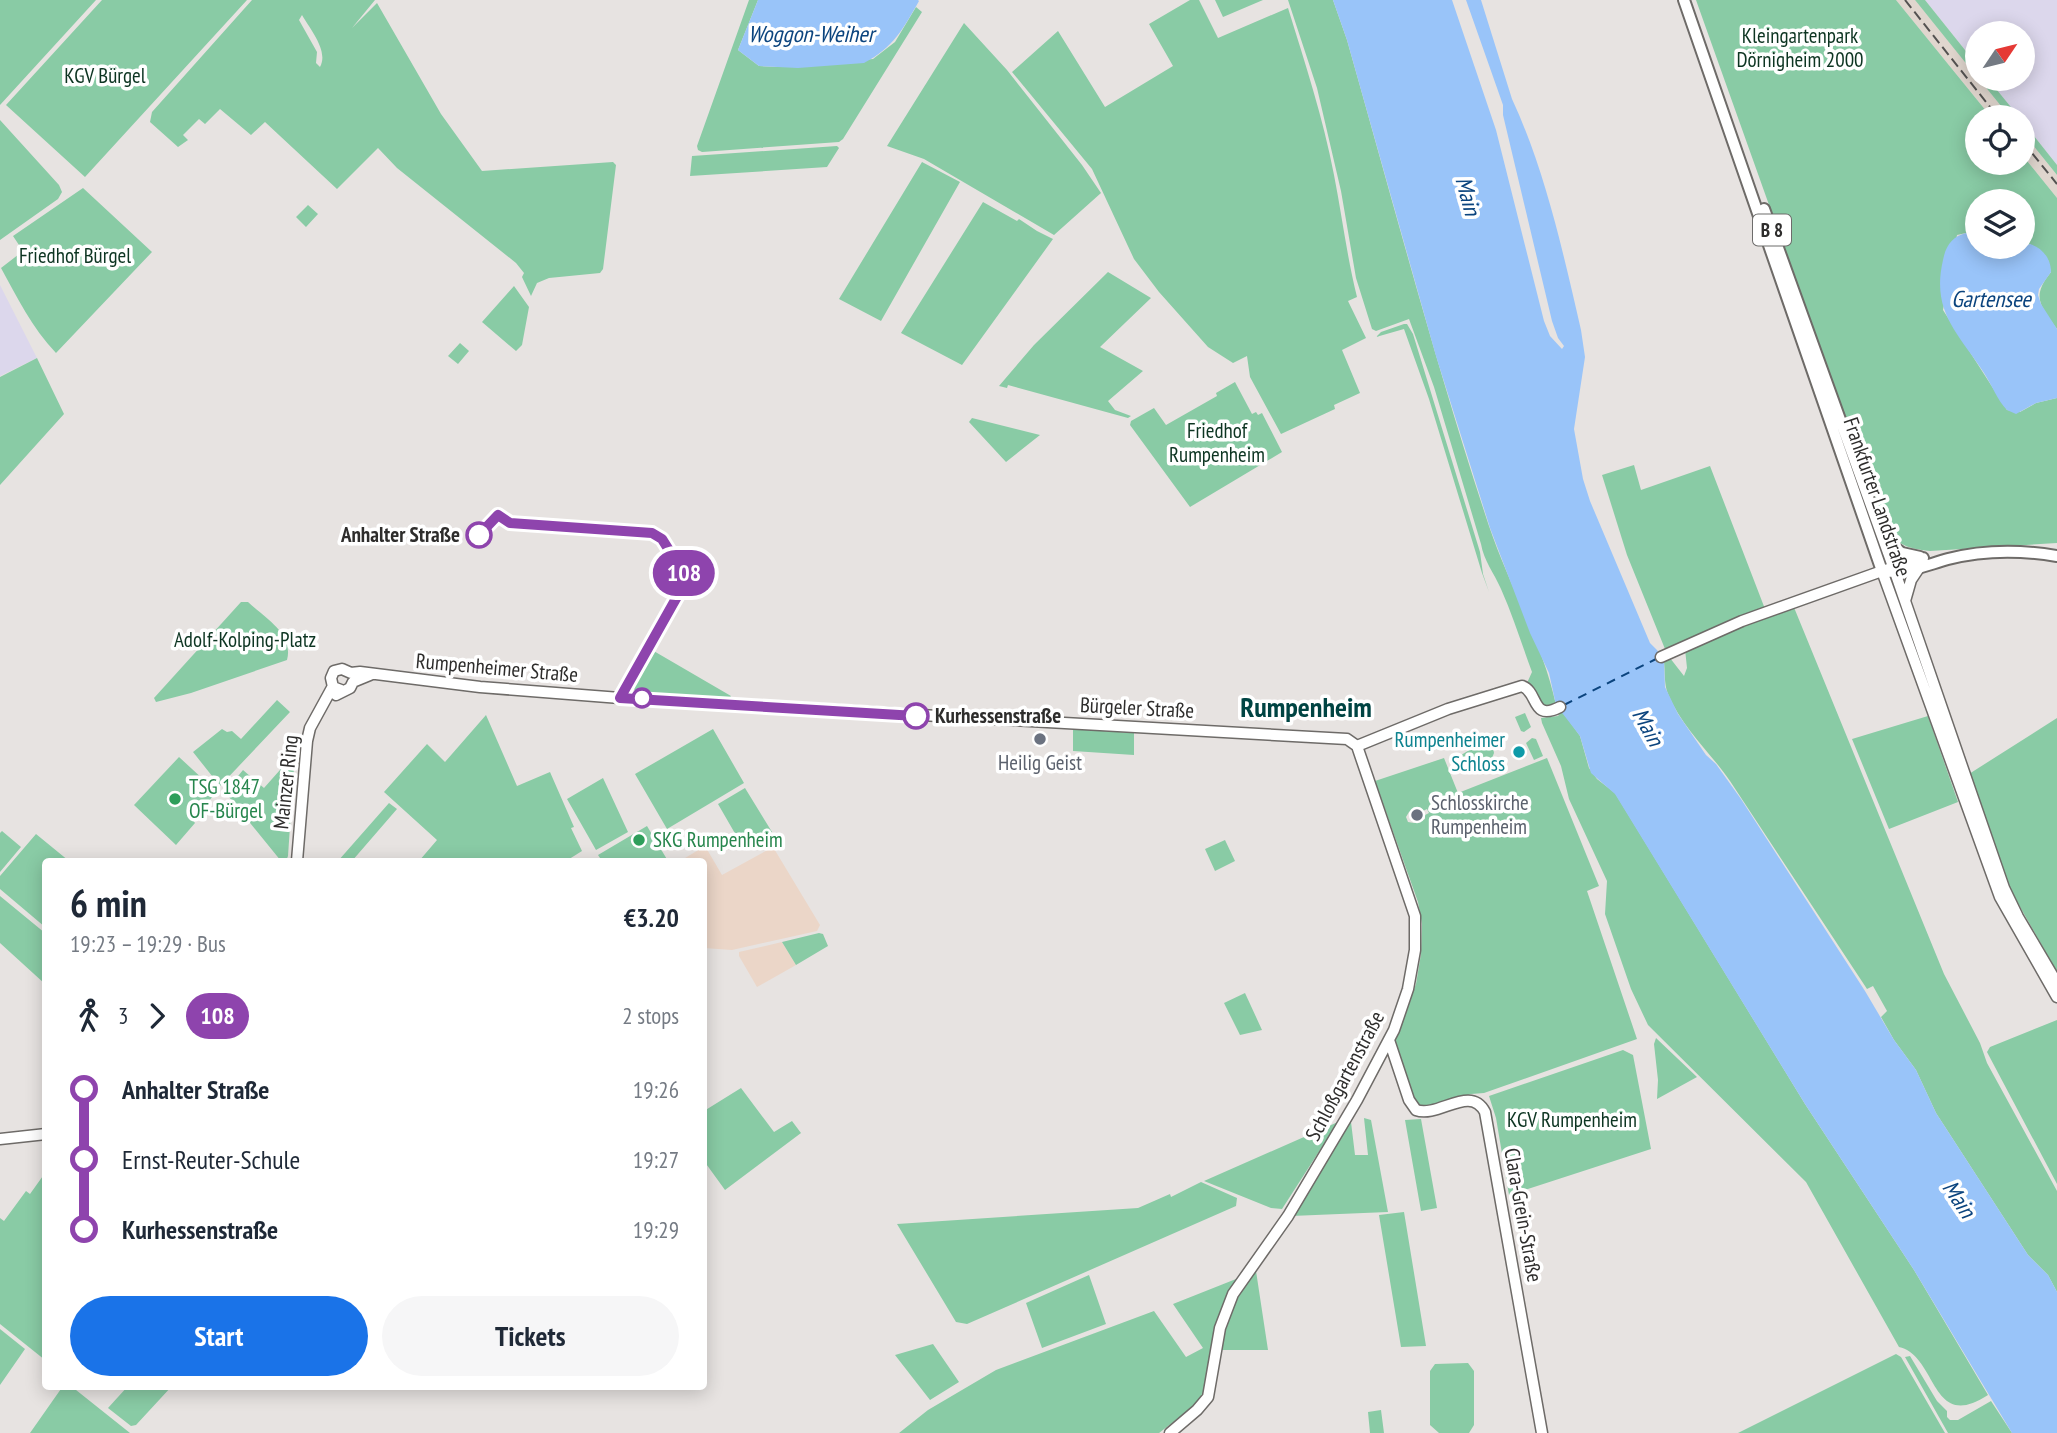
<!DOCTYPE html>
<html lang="en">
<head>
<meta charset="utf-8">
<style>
	body { margin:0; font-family:"PT Sans Narrow",sans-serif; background:#f6f6f7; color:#1f2937; height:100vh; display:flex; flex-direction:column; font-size:26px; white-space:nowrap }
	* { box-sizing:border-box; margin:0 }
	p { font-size:23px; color:#747a83 }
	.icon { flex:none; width:38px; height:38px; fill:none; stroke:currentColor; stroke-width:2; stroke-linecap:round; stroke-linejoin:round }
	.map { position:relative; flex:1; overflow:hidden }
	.drawer { position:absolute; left:42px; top:858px; width:665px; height:532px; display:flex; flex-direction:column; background:#fff; border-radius:7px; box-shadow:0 4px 18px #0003 }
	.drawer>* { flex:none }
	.badge { padding:0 14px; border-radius:23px; font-size:24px; line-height:46px }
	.needle { width:46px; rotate:55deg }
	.tools { position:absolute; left:1965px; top:21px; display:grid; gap:14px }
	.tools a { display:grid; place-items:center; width:70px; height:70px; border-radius:50%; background:#fff; box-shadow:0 4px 18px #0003; font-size:35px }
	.map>.badge { position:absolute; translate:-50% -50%; box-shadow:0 0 0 4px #fff }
	.legs { display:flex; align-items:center; gap:10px; height:77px; padding:0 28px; font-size:23px }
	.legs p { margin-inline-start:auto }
	.summary { display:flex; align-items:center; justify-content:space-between; height:119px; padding:0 28px }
	h1 { font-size:38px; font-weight:700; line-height:52px }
	.action { display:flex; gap:14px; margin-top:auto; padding:14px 28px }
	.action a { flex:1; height:80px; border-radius:42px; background:#1a73e8; color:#fff; font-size:28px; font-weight:700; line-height:80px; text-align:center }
	.action a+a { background:#f6f6f7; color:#1f2937 }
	ul { padding:0 28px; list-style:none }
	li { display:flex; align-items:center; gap:24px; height:70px; font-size:26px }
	li i { display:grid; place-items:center; width:10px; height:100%; margin:0 9px; background:currentColor }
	li i::after { content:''; width:18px; height:18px; margin:-9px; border:5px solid; border-radius:50%; background:#fff }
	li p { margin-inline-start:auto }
	li:first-child i { background:linear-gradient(#0000 50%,currentColor 0) }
	li:last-child i { background:linear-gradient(currentColor 50%,#0000 0) }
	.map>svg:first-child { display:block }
</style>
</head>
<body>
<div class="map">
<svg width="2057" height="1433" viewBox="0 0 2057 1433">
	<rect width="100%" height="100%" fill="#e7e3e1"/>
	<path fill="#e0d6ce" d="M 1896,0 L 1915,0 L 2010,117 L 1991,117 Z
		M 2023,133 L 2057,175 L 2057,198 L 2023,156 Z"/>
	<path fill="#dcd7ec" d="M 1925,0 L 2057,0 L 2057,165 L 2023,122 L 2023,117 L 2019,117 L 1988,79 L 2023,79 L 2023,33 L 1978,33 L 1977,65 Z
		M 0,285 L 37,358 L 0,376 Z"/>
	<path fill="#ebd6c8" d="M 705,846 L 722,875 L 773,847 L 820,925 L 817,931 L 732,950 L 704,948 L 704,861 L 680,861 Z
		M 782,942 L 796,965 L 757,987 L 739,956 L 739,952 Z"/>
	<path fill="#89cba5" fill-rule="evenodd" d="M 0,0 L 96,0 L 0,105 Z
		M 102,0 L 247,0 L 85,177 L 6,105 Z
		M 252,0 L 375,0 L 352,28 L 377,3 L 441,114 L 482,171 L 613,162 L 616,165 L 603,269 L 600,273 L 549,278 L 537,283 L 531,296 L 522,277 L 524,273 L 516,263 L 397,168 L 378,148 L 337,189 L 265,122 L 251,135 L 220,109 L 205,124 L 199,119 L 183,135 L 188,140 L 178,147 L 150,122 L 152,112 ZM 302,15 C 310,29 329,51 320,67 L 316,63 L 317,52 L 299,20 Z
		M 749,0 L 758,0 L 738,50 L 759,66 L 778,67 L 873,59 L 895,42 L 916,7 L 922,12 L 843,139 L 839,142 L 702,152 L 698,150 L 697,146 Z
		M 1190,0 L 1199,0 L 1218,38 L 1288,8 C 1305,63 1323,118 1334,175 C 1342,216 1347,257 1357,297 L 1348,301 L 1366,338 L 1342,350 L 1360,393 L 1334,405 L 1335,409 L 1281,434 L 1250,377 L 1247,356 L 1233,363 L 1208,347 L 1159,292 L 1134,259 L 1092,169 L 1012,72 L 1058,31 L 1105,107 L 1173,66 L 1149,24 Z
		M 1215,0 L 1263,0 L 1223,17 Z
		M 1288,0 L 1333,0 L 1347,40 C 1393,202 1436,366 1489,526 C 1509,585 1543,644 1556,705 L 1546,707 C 1537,702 1537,690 1527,683 L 1532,672 C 1522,645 1513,616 1501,589 C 1494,573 1484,561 1481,544 L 1434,387 L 1409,319 L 1376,331 L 1372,329 L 1356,278 L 1341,191 L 1317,88 Z
		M 1696,0 L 1896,0 L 1991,117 L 1978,117 L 1978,163 L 2023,163 L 2023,156 L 2057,198 L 2057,329 C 2040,305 2031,297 2051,272 L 2048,260 L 2030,244 L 2023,246 L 2023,201 L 1978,201 L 1977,236 L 1966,233 L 1957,235 L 1943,310 L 2007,410 L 2020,412 L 2036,403 L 2057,398 L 2057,543 L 1930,551 C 1883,546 1900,532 1877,508 Z
		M 1915,0 L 1925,0 L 1977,65 L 1977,77 Z
		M 964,23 L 1007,70 L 1082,165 L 1101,193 L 1054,235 L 924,159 L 887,146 Z
		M 1979,79 L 1988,79 L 2019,117 L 2010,117 Z
		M 0,120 L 59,185 L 62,192 L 58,199 L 0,240 Z
		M 2023,122 L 2057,165 L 2057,175 L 2023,133 Z
		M 837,146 L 839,148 L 827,167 L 690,176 L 692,156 Z
		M 922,162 L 960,182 L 881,321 L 839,299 Z
		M 83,188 L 152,252 L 56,353 C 32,328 17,297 1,268 L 23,251 L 13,236 Z
		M 983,202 L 1017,221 L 1019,219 L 1037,231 L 1053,239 L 962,365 L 901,333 Z
		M 308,205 L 318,214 L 306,227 L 296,217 Z
		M 1108,272 L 1151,298 L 1100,347 L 1143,371 L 1108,401 L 1115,410 L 1131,416 L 1128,418 L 1008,385 L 1007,388 L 999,386 L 1034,345 Z
		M 514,286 L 529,307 L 522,345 L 516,351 L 482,322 Z
		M 1404,324 L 1407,324 L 1413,334 L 1480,552 L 1483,574 L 1489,592 L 1482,573 L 1429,399 L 1404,329 L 1376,337 L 1381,332 Z
		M 460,343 L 469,351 L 458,364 L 448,356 Z
		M 37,358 L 64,414 L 0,485 L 0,377 Z
		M 1235,382 L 1252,414 L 1256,412 L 1258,415 L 1262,413 L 1282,452 L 1190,507 L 1130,425 L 1131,421 L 1154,408 L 1166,425 L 1217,396 L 1216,393 Z
		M 972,418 L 1040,435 L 1006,462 L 969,422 Z
		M 1634,465 L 1641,490 L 1710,466 L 1765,609 L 1665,649 L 1627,555 L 1602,475 Z
		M 241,602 L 248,602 C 265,618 294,634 287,660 L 191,693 L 156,702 L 154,698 Z
		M 1793,605 L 1944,974 L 1980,1043 L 1987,1063 L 2057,1191 L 2057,1292 L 2048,1275 L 2028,1255 L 1936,1113 L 1916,1070 L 1894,1040 L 1881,1017 L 1887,1011 L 1873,986 L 1867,989 L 1730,781 C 1711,753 1682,728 1668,694 C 1664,684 1665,672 1664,661 L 1670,658 L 1684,676 L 1687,668 L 1685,649 Z
		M 652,650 L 731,696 L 728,701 L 639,693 L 631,687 Z
		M 277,700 L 290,712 L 220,786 L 193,752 L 222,729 L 227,732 L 232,731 L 241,739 Z
		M 1562,711 L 1580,736 L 1589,768 L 1597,779 L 1615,793 L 1805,1104 L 1914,1270 L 1988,1395 C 1930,1433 1938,1356 1899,1347 L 1806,1182 L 1648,1025 L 1631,989 L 1605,914 L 1607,881 L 1569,799 L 1561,766 L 1542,723 L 1541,718 L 1558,716 Z
		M 1525,713 L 1531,727 L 1524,732 L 1521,731 L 1515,717 Z
		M 486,715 L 517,786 L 550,772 L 574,827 L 571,828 L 582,851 L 566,861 L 419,861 L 437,840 L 384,792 L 427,744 L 445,762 Z
		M 1928,716 L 1958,802 L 1889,829 L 1852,739 Z
		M 2057,718 L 2057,972 L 2007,884 L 1969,774 Z
		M 713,729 L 744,783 L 667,829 L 635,774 Z
		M 1073,729 L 1134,733 L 1134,755 L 1073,751 Z
		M 1532,738 L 1536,739 L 1543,756 L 1534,760 L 1526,743 Z
		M 1479,744 C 1487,743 1493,744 1494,753 L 1492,758 C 1483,766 1470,772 1458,766 L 1458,757 Z
		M 295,753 L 288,856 L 286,861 L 281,861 L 225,792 L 243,770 L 264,788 Z
		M 179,757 L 217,792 L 192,819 L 195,823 L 176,845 L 134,805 Z
		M 1444,758 L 1458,793 L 1547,758 L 1599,886 L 1587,891 L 1637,1039 L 1484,1093 L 1471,1094 L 1428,1108 L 1421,1107 L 1414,1103 L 1395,1041 L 1416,984 L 1421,954 L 1422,924 L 1418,902 L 1375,781 ZM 1421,808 L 1423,811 L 1427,809 L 1429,813 L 1425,815 L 1425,819 L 1414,823 L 1408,822 L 1406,817 L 1409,812 Z
		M 603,778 L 628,832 L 596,850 L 567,799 Z
		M 745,788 L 772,832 L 744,849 L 718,804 Z
		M 389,803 L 397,809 L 352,861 L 338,861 Z
		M 647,826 L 668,861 L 602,861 L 598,855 Z
		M 2,831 L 21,847 L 0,872 L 0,833 Z
		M 36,834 L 69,861 L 46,861 L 45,927 L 0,889 L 0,876 Z
		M 1225,840 L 1235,861 L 1215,871 L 1205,849 Z
		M 0,896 L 45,933 L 45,984 L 0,943 Z
		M 819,933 L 823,934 L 828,946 L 796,965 L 782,942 Z
		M 1245,993 L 1262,1030 L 1240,1035 L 1224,1003 Z
		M 2057,1020 L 2057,1184 L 1987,1052 L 1990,1047 Z
		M 1656,1038 L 1697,1077 L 1657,1099 L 1658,1080 L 1654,1044 Z
		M 1623,1050 L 1633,1055 L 1651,1149 L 1509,1195 L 1496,1118 L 1489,1096 Z
		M 741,1088 L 774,1132 L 792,1121 L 801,1133 L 725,1190 L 704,1161 L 704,1111 Z
		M 1364,1118 L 1371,1120 L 1388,1212 L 1291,1216 L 1343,1128 L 1351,1122 L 1355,1155 L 1368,1155 Z
		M 1421,1119 L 1437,1208 L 1421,1211 L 1405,1120 Z
		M 1338,1122 L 1282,1209 L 1271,1208 L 1204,1181 Z
		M 45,1173 L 45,1360 L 0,1324 L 0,1218 L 4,1221 L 26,1191 L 30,1194 Z
		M 1201,1182 L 1237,1198 L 1236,1206 L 967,1324 L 956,1322 L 897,1224 L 1138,1208 L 1170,1194 L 1171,1197 Z
		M 1404,1212 L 1426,1346 L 1401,1347 L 1379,1215 Z
		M 1256,1271 L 1268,1350 L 1220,1350 C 1225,1319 1235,1295 1256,1271 Z
		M 1089,1275 L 1106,1324 L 1042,1348 L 1026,1303 Z
		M 1236,1279 L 1224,1304 L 1213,1341 L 1208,1377 L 1203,1393 L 1194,1406 L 1159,1433 L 899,1433 L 928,1410 L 996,1370 L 1154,1311 L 1186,1357 L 1203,1348 L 1173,1304 Z
		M 0,1329 L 25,1349 L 0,1385 Z
		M 933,1344 L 959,1382 L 930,1400 L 895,1355 Z
		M 1896,1354 L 1901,1357 L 1945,1433 L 1738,1433 Z
		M 1910,1356 L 1937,1401 L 1947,1411 L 1947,1417 L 1950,1420 L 1958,1420 L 1991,1401 L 2012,1433 L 1948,1433 L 1905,1357 Z
		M 1468,1363 L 1474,1371 L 1474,1425 L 1469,1433 L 1439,1433 L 1430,1425 L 1430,1371 L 1435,1364 Z
		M 63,1386 L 71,1386 L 130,1433 L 30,1433 Z
		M 128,1386 L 172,1386 L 136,1425 L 131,1426 L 108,1408 Z
		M 1381,1410 L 1384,1433 L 1370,1433 L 1368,1412 Z"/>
	<path fill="#99c4f9" d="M 758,0 L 918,0 L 919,1 C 903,29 894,47 864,63 L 798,68 L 759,66 L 738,50 Z
		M 1333,0 L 1452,0 L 1496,130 L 1544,321 L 1550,336 L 1562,349 L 1564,346 L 1558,338 L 1552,321 L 1503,115 L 1503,105 L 1466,0 L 1481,0 L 1512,99 C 1545,170 1563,252 1581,330 L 1585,357 L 1574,429 L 1583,479 L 1590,501 L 1650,643 L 1657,650 L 1664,662 L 1665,687 L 1678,714 L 1706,755 L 1716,764 L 1741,799 L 1865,991 L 1894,1040 L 1916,1070 L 1936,1113 L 2028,1255 L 2048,1275 L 2057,1292 L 2057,1433 L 2012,1433 L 1914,1270 L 1805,1104 L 1615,794 L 1591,773 L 1580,736 L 1556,705 L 1549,673 L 1530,633 L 1490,528 L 1436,356 L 1347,40 Z
		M 1966,233 L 1977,236 L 1978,247 L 2005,247 L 2011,254 L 2019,248 L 2030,244 C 2042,248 2051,258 2051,272 L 2039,289 L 2038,295 L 2041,304 L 2057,329 L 2057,398 L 2036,403 L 2016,414 L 2007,410 C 1997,400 1992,385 1984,373 C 1958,333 1931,312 1943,260 C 1946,245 1952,237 1966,233 Z"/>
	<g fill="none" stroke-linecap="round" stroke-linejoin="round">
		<path stroke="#0b447e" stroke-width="2" stroke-dasharray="9 7" stroke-linecap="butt" d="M 1564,705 L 1656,659"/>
		<defs>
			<path id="secondary" d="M 1882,571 L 2000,897 L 2057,997
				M 1905,601 L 1911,580 L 1919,568
				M 1661,657 L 1742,621 L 1882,571 L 1895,572 L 2004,888 L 2018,917 L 2057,983
				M 341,690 L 333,687 L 331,678 L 334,671 L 342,669 L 351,673 L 360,672 L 480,687 L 620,698 L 1311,737 L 1347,739 L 1357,746
				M 336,695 L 350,688 L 353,682 L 370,675
				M 1357,746 L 1448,709 L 1522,686 C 1539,692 1531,722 1560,707
				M 297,861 L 307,741 L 310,728 L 333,686
				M 1389,1040 L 1409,1100 L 1416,1110 C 1439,1118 1470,1084 1485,1112 L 1542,1433
				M 0,1139 L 46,1134
				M 1170,1433 L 1197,1410 L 1208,1397 L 1220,1328 L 1233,1294 L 1288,1216 L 1357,1100 L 1394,1030 L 1408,989 L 1415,950 L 1415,916 L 1357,746"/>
			<path id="primary" d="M 1684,0 L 1882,571 L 1923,558
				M 1764,209 L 1895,572
				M 1885,541 L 1902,553 L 1920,557
				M 1892,569 L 1895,572 C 1914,571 1930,564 1948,559 C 1983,550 2021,550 2057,556"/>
		</defs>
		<use href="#secondary" stroke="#6e6b68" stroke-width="13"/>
		<use href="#primary" stroke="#6e6b68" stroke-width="14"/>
		<use href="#secondary" stroke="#fff" stroke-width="10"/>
		<use href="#primary" stroke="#fff" stroke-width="10"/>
		<path stroke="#545251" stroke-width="2" stroke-dasharray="10 5" stroke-linecap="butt" d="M 1905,0 L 1998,117
			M 2023,142 L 2057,184"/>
	</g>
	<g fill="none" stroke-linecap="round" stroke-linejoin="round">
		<defs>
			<path id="line-1" d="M 479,535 L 498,515 L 510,523 L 652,533 L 662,539 L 687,579 L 620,698 L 916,716"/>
		</defs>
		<use href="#line-1" stroke="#fff" stroke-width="16"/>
		<use href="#line-1" stroke="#8e44ad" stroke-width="10"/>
	</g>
	<g fill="#fff" stroke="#8e44ad" stroke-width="3.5">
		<circle cx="479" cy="535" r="12"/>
		<circle cx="642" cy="698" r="9"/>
		<circle cx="916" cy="716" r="12"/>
	</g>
	<g fill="#6b7280" stroke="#fff" stroke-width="2.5">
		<circle cx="1040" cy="739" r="7"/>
		<circle cx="1417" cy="815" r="7"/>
	</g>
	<circle fill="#0f9aa8" stroke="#fff" stroke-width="2.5" cx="1519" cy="752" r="7"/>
	<g fill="#2e9e5b" stroke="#fff" stroke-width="2.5">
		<circle cx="175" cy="799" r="7"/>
		<circle cx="639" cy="840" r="7"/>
	</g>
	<g text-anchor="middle" stroke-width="7" stroke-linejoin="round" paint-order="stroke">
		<rect fill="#fff" stroke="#6d6c6b" stroke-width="2" x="1753" y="214.5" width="38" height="31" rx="5"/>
		<g font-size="19" font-weight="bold" fill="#2e2d2c">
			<text x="1772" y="237">B 8</text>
		</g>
		<g font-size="21" fill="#0d3522" stroke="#fff">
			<text x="1800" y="43">Kleingartenpark<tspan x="1800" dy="24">Dörnigheim 2000</tspan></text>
			<text x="105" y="83">KGV Bürgel</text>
			<text x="75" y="263">Friedhof Bürgel</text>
			<text x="1217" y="438">Friedhof<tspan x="1217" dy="24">Rumpenheim</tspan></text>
			<text x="245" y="647">Adolf-Kolping-Platz</text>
			<text x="1572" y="1127">KGV Rumpenheim</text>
		</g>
		<g font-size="21" fill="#2e2d2c" stroke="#fff">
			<text transform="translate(1877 497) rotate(71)" y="7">Frankfurter Landstraße</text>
			<text transform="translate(497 668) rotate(5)" y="7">Rumpenheimer Straße</text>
			<text transform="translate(1137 708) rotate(3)" y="7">Bürgeler Straße</text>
			<text transform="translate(286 782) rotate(-84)" y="7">Mainzer Ring</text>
			<text transform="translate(1345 1076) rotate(-62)" y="7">Schloßgartenstraße</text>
			<text transform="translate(1523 1215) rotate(80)" y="7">Clara-Grein-Straße</text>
		</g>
		<g font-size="21" font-weight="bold" fill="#2e2d2c" stroke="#fff" text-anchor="end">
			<text x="460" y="542">Anhalter Straße</text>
			<text x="935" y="723" text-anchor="start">Kurhessenstraße</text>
		</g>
		<g font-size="21" fill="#0d838f" stroke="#fff" text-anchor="end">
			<text x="1505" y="747">Rumpenheimer<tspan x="1505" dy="24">Schloss</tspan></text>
		</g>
		<g font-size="21" fill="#5b616d" stroke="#fff">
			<text x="1040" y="770">Heilig Geist</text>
			<text x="1431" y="810" text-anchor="start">Schlosskirche<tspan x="1431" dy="24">Rumpenheim</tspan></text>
		</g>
		<g font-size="21" fill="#27864d" stroke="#fff" text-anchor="start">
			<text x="189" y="794">TSG 1847<tspan x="189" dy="24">OF-Bürgel</tspan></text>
			<text x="653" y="847">SKG Rumpenheim</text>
		</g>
		<g font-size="23" font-style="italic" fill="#0b447e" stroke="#fff">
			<text x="811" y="42">Woggon-Weiher</text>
			<text transform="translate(1468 196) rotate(75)" y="8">Main</text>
			<text x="1991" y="307">Gartensee</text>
			<text transform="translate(1648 727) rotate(61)" y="8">Main</text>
			<text transform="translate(1959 1199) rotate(56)" y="8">Main</text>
		</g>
		<g font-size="28" font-weight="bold" fill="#004443" stroke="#fff">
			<text x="1306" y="717">Rumpenheim</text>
		</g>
	</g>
</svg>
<div class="tools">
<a><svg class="needle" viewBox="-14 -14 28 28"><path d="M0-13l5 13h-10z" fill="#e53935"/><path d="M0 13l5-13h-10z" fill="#747a83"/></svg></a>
<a><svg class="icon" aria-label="locate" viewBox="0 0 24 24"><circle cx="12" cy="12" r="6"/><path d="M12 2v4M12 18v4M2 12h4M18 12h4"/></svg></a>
<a><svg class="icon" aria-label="layers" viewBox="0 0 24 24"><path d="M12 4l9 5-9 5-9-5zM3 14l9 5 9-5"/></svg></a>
</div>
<b class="badge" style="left:684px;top:573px;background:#8e44ad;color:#fff">108</b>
<section class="drawer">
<div class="summary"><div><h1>6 min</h1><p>19:23 – 19:29 · Bus</p></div><b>€3.20</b></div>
<div class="legs"><svg class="icon" aria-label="walk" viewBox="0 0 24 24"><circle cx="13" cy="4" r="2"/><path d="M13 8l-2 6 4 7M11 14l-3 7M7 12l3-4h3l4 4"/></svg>3<svg class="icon" aria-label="forward" viewBox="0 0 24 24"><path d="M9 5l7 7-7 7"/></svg><b class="badge" style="background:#8e44ad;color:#fff">108</b><p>2 stops</p></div>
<ul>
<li><i style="color:#8e44ad"></i><b>Anhalter Straße</b><p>19:26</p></li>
<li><i style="color:#8e44ad"></i><span>Ernst-Reuter-Schule</span><p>19:27</p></li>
<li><i style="color:#8e44ad"></i><b>Kurhessenstraße</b><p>19:29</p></li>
</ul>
<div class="action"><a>Start</a><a>Tickets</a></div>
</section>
</div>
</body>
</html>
